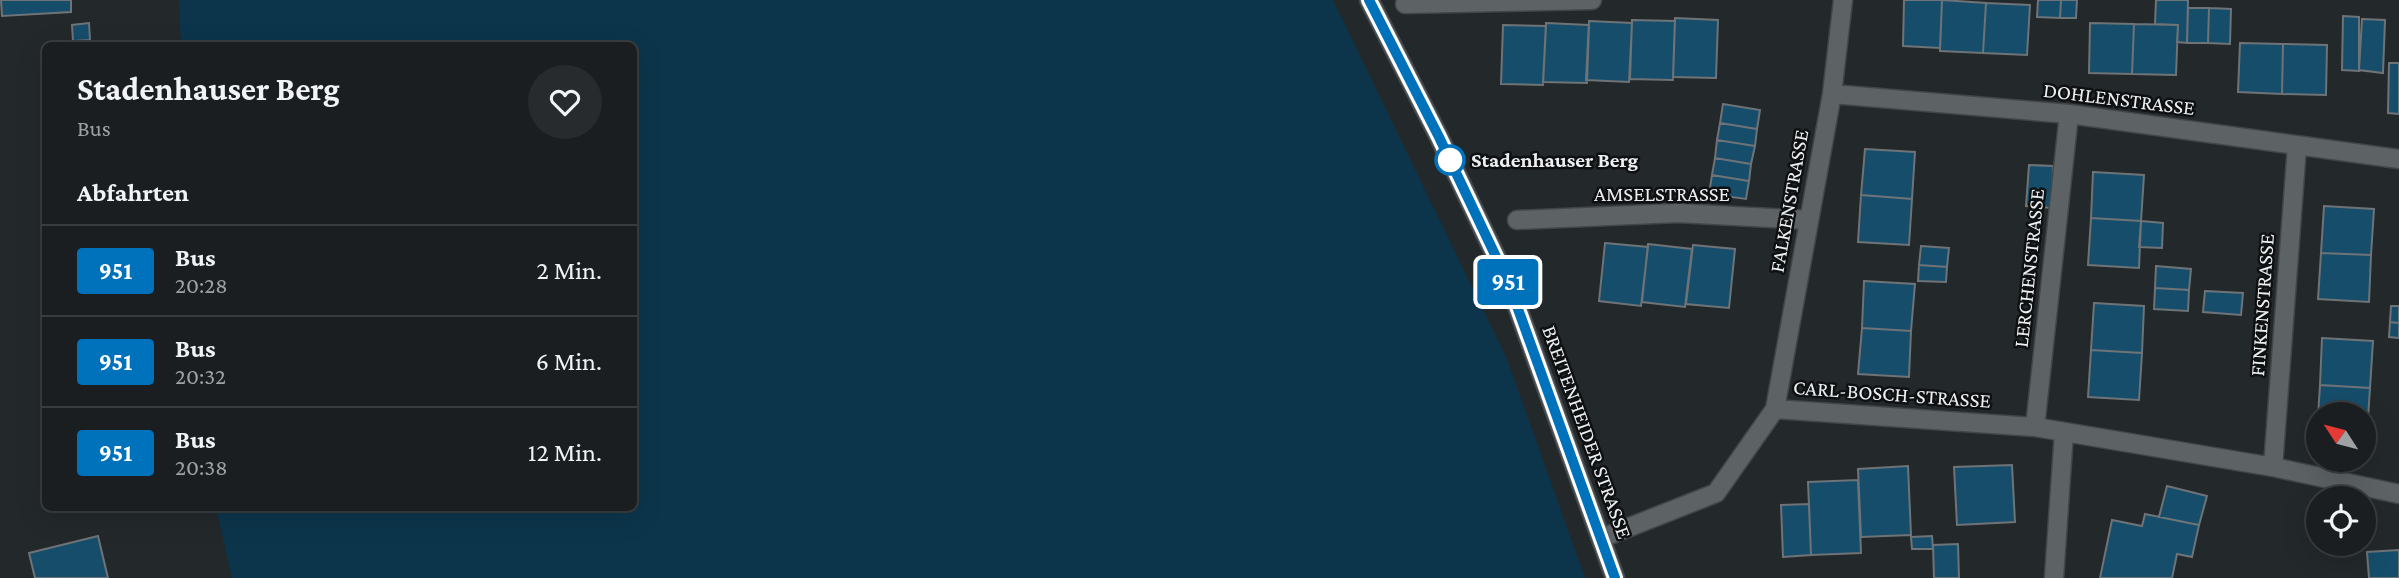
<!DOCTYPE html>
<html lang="de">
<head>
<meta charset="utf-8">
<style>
	body { margin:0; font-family:"Crimson Pro",serif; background:#272b2d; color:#f1f3f6; height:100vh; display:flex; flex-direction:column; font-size:26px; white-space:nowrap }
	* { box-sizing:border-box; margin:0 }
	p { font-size:23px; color:#9fa2a5 }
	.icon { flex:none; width:38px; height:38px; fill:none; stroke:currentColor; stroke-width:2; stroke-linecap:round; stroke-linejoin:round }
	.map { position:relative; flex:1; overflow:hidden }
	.panel { position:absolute; left:42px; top:42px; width:595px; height:469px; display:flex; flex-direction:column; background:#1a1e20; border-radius:10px; box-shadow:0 7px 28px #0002,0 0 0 2px #383c3e }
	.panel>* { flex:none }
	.badge { padding:0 14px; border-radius:5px; font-size:24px; line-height:46px }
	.needle { width:46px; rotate:306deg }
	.tools { position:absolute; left:2306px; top:402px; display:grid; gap:14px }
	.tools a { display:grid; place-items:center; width:70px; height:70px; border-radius:50%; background:#1a1e20; box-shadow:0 7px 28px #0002,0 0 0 2px #383c3e; font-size:35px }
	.map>.badge { position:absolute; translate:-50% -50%; box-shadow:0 0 0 4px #fff }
	h2 { padding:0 35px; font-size:26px; line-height:63px }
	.round { display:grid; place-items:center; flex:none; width:74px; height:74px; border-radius:37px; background:#272b2d }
	.overview { display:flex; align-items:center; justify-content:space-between; height:119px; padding:0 35px }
	h1 { font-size:33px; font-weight:700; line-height:52px }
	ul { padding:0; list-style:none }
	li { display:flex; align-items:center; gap:21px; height:91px; padding:0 35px; border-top:2px solid #383c3e }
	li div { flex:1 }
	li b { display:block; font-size:26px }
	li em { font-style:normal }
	li .badge { min-width:77px; font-weight:700; text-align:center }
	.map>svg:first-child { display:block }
</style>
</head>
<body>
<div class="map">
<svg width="2399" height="578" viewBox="0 0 2399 578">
	<rect width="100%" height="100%" fill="#23282b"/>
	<path fill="#0c354b" d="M 179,0 L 1333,0 L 1507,359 L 1585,578 L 232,578 L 216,508 L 634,508 L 634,46 L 181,45 Z"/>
	<path fill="#164d6a" stroke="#6e7377" stroke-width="2" d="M 1,0 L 71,0 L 71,12 L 2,16 Z
		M 1904,0 L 1942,0 L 1940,48 L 1903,46 Z
		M 1942,0 L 1986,3 L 1983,53 L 1940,51 Z
		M 2038,0 L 2061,0 L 2060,18 L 2037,17 Z
		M 2061,0 L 2077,0 L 2076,18 L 2060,18 Z
		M 2156,0 L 2188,0 L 2187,43 L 2177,42 L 2178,25 L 2155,24 Z
		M 1986,3 L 2030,5 L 2027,55 L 1983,53 Z
		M 2188,8 L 2209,8 L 2208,43 L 2187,43 Z
		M 2209,8 L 2231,9 L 2230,44 L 2208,43 Z
		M 2343,16 L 2359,17 L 2359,71 L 2342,70 Z
		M 1675,18 L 1718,20 L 1716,78 L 1673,77 Z
		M 2362,19 L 2385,20 L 2383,73 L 2359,70 Z
		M 1632,20 L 1675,21 L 1673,80 L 1630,79 Z
		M 1589,21 L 1632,23 L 1629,82 L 1586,80 Z
		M 89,23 L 90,40 L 73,41 L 72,25 Z
		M 1546,23 L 1589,25 L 1587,83 L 1543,82 Z
		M 2090,23 L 2134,24 L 2132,74 L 2089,73 Z
		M 2134,24 L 2178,25 L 2176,75 L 2132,74 Z
		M 1503,25 L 1546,26 L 1543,85 L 1501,84 Z
		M 2240,43 L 2283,44 L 2282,94 L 2238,92 Z
		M 2283,44 L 2327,45 L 2326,95 L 2282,94 Z
		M 2389,63 L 2399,63 L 2399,114 L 2388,113 Z
		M 1723,104 L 1760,110 L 1757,129 L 1720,123 Z
		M 1720,123 L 1757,129 L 1755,146 L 1717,140 Z
		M 1717,140 L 1755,146 L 1751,164 L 1715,158 Z
		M 1865,149 L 1915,152 L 1912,199 L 1861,195 Z
		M 1715,158 L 1751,164 L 1749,181 L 1712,175 Z
		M 2029,165 L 2053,166 L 2052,208 L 2026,206 Z
		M 2093,172 L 2144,175 L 2141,221 L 2091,218 Z
		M 1712,175 L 1749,181 L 1746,199 L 1709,194 Z
		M 1861,195 L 1912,199 L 1909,245 L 1858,242 Z
		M 2324,206 L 2374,209 L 2371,255 L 2321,253 Z
		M 2091,218 L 2141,221 L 2139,268 L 2088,265 Z
		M 2141,221 L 2163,223 L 2162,248 L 2139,247 Z
		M 1605,243 L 1648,247 L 1641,306 L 1599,301 Z
		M 1648,244 L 1692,249 L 1685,307 L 1642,302 Z
		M 1693,245 L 1735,249 L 1729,308 L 1686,304 Z
		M 1921,246 L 1949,248 L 1947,267 L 1919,265 Z
		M 2321,253 L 2371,255 L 2369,302 L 2318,299 Z
		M 1919,265 L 1947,267 L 1946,282 L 1918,281 Z
		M 2156,266 L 2191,269 L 2189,290 L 2155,288 Z
		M 1864,281 L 1915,284 L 1911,331 L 1862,328 Z
		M 2155,288 L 2189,290 L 2188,311 L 2154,309 Z
		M 2205,291 L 2243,293 L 2241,315 L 2203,312 Z
		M 2094,303 L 2144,306 L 2142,353 L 2091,350 Z
		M 2391,306 L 2399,306 L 2399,323 L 2390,322 Z
		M 2390,322 L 2399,323 L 2399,338 L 2389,337 Z
		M 1862,328 L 1911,331 L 1909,377 L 1858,374 Z
		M 2322,338 L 2373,341 L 2370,388 L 2320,385 Z
		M 2091,350 L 2142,353 L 2139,400 L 2088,397 Z
		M 2320,385 L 2370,388 L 2367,434 L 2364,434 L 2364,415 L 2319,415 L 2317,432 Z
		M 2012,465 L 2015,522 L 1957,525 L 1954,467 Z
		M 1908,466 L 1911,535 L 1861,537 L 1858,469 Z
		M 1858,480 L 1861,553 L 1811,555 L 1808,482 Z
		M 2167,486 L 2207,496 L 2199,525 L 2159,517 Z
		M 1809,504 L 1811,555 L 1783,557 L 1781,505 Z
		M 2145,514 L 2199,525 L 2192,557 L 2177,554 L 2172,578 L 2100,578 L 2112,520 L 2142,526 Z
		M 98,536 L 108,578 L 35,578 L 29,553 Z
		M 1932,536 L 1933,549 L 1912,549 L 1911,537 Z
		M 1958,544 L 1959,578 L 1934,578 L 1933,545 Z
		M 2399,550 L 2399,578 L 2369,578 L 2367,552 Z"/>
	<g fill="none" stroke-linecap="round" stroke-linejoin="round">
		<defs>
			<path id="street" d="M 1405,4 L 1592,0
				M 1832,94 L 2069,114 L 2399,159
				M 1517,220 L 1678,213 L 1808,220
				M 1775,409 L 2035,427 L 2273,467 L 2399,494
				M 2035,427 L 2069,114
				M 2273,467 L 2297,146
				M 1602,538 L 1716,493 L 1775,409 L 1832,94 L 1843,0
				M 2054,578 L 2064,432"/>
			<path id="secondary" d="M 1369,0 L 1439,137 L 1509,284 L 1615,578"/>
		</defs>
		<use href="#street" stroke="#434648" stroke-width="21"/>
		<use href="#secondary" stroke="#434648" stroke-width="21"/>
		<use href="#street" stroke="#5d6265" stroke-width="18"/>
		<use href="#secondary" stroke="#5d6265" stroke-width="18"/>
	</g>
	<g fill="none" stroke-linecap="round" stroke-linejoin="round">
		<defs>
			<path id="line" d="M 1369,0 L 1439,137 L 1509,284 L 1615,578"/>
		</defs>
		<use href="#line" stroke="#fff" stroke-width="16"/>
		<use href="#line" stroke="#0072bc" stroke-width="10"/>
	</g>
	<circle fill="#fff" stroke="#0072bc" stroke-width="3.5" cx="1450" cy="160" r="14"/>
	<g text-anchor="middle" stroke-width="5" stroke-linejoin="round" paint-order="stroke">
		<g font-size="21" fill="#eceff1" stroke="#0e1012">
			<text transform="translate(2119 99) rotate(7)" y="7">DOHLENSTRASSE</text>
			<text x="1662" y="201">AMSELSTRASSE</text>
			<text transform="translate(1789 201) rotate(-80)" y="7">FALKENSTRASSE</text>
			<text transform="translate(2029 268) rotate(-84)" y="7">LERCHENSTRASSE</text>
			<text transform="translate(2262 305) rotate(-86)" y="7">FINKENSTRASSE</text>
			<text transform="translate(1892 394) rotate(4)" y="7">CARL-BOSCH-STRASSE</text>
			<text transform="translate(1587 432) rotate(70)" y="7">BREITENHEIDER STRASSE</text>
		</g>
		<g font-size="21" font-weight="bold" fill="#eceff1" stroke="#0e1012" text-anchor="start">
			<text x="1471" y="167">Stadenhauser Berg</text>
		</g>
	</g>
</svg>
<div class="tools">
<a><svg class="needle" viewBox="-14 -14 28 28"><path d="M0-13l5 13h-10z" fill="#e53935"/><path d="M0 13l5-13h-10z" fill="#9fa2a5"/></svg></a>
<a><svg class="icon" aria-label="locate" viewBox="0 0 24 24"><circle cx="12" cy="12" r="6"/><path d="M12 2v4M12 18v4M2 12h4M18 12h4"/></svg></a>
</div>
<b class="badge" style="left:1508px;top:282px;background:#0072bc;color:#fff">951</b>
<section class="panel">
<div class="overview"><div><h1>Stadenhauser Berg</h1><p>Bus</p></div><a class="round"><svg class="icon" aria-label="heart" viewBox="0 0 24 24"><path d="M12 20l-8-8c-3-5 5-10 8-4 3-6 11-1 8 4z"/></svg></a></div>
<h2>Abfahrten</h2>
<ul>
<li><span class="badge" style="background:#0072bc;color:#fff">951</span><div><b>Bus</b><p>20:28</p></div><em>2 Min.</em></li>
<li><span class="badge" style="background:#0072bc;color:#fff">951</span><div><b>Bus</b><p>20:32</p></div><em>6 Min.</em></li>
<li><span class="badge" style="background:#0072bc;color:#fff">951</span><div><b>Bus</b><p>20:38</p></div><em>12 Min.</em></li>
</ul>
</section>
</div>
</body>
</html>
